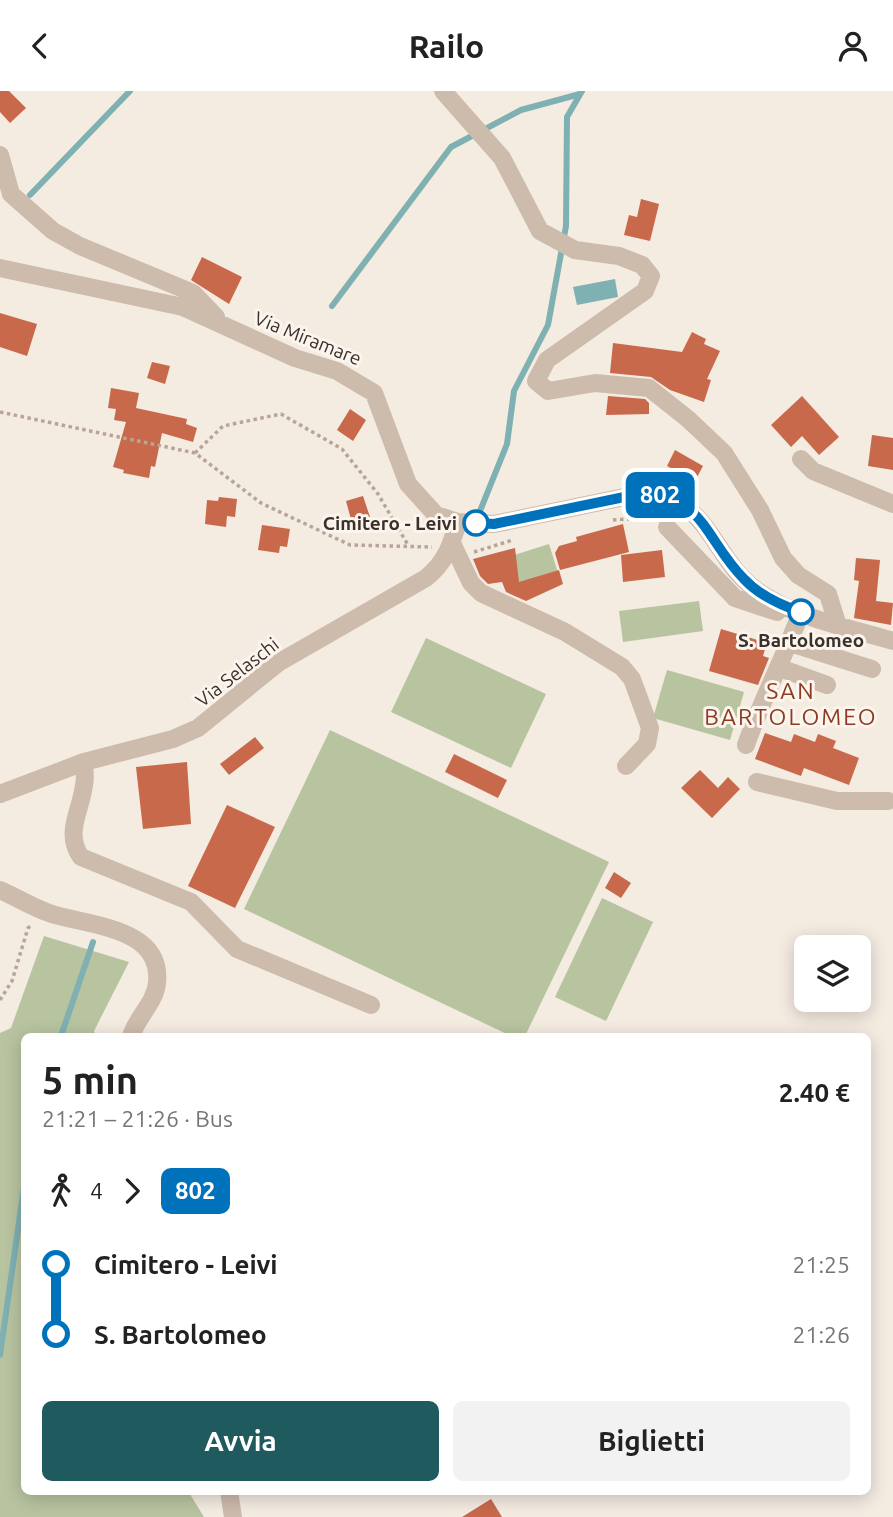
<!DOCTYPE html>
<html lang="it">
<head>
<meta charset="utf-8">
<style>
	body { margin:0; font-family:Ubuntu,sans-serif; background:#f2f2f2; color:#222; height:100vh; display:flex; flex-direction:column; font-size:26px; white-space:nowrap }
	* { box-sizing:border-box; margin:0 }
	p { font-size:23px; color:#767676 }
	.icon { flex:none; width:38px; height:38px; fill:none; stroke:currentColor; stroke-width:2; stroke-linecap:round; stroke-linejoin:round }
	.map { position:relative; flex:1; overflow:hidden }
	.sheet { position:absolute; left:21px; top:942px; width:850px; height:462px; display:flex; flex-direction:column; background:#fff; border-radius:10px; box-shadow:0 4px 18px #0003 }
	.sheet>* { flex:none }
	.badge { padding:0 14px; border-radius:10px; font-size:24px; line-height:46px }
	.buttons { position:absolute; left:794px; top:844px; display:grid; gap:14px }
	.buttons a { display:grid; place-items:center; width:77px; height:77px; border-radius:10px; background:#fff; box-shadow:0 4px 18px #0003; font-size:35px }
	.map>.badge { position:absolute; translate:-50% -50%; box-shadow:0 0 0 4px #fff }
	.legs { display:flex; align-items:center; gap:10px; height:77px; padding:0 21px; font-size:23px }
	.legs p { margin-inline-start:auto }
	.overview { display:flex; align-items:center; justify-content:space-between; height:119px; padding:0 21px }
	h1 { font-size:38px; font-weight:600; line-height:52px }
	.cta { display:flex; gap:14px; margin-top:auto; padding:14px 21px }
	.cta a { flex:1; height:80px; border-radius:10px; background:#1f5a5e; color:#fff; font-size:28px; font-weight:600; line-height:80px; text-align:center }
	.cta a+a { background:#f2f2f2; color:#222 }
	ul { padding:0 21px; list-style:none }
	li { display:flex; align-items:center; gap:24px; height:70px; font-size:26px }
	li i { display:grid; place-items:center; width:10px; height:100%; margin:0 9px; background:currentColor }
	li i::after { content:''; width:18px; height:18px; margin:-9px; border:5px solid; border-radius:50%; background:#fff }
	li p { margin-inline-start:auto }
	li:first-child i { background:linear-gradient(#0000 50%,currentColor 0) }
	li:last-child i { background:linear-gradient(currentColor 50%,#0000 0) }
	header { display:flex; justify-content:space-between; align-items:center; height:91px; padding:0 21px; background:#fff; font-size:32px; font-weight:600 }
	.map>svg:first-child { display:block }
</style>
</head>
<body>
<header><svg class="icon" aria-label="back" viewBox="0 0 24 24"><path d="M15 5l-7 7 7 7"/></svg>Railo<svg class="icon" aria-label="person" viewBox="0 0 24 24"><circle cx="12" cy="8" r="4"/><path d="M4 21q1-7 8-7t8 7"/></svg></header>
<div class="map">
<svg width="893" height="1426" viewBox="0 0 893 1426">
	<rect width="100%" height="100%" fill="#f4ebe1"/>
	<path fill="#b8c4a0" d="M 549,453 L 559,485 L 509,501 L 499,469 Z
		M 699,510 L 703,540 L 623,551 L 619,520 Z
		M 426,547 L 546,603 L 511,677 L 391,621 Z
		M 667,579 L 744,601 L 730,649 L 653,627 Z
		M 330,639 L 609,771 L 525,945 L 511,945 L 244,818 Z
		M 602,807 L 653,831 L 606,930 L 555,906 Z
		M 44,845 L 129,871 L 94,940 L 95,945 L 24,945 L 24,1400 L 188,1400 L 204,1426 L 0,1426 L 0,942 L 11,937 Z"/>
	<path fill="#7fb0b2" d="M 615,188 L 618,206 L 577,214 L 573,196 Z"/>
	<g fill="none" stroke-linecap="round" stroke-linejoin="round">
		<path stroke="#7fb0b2" stroke-width="6" d="M 30,104 L 130,0
			M 332,215 L 451,56 L 521,19 L 580,3
			M 478,425 L 507,353 L 514,300 L 548,234 L 566,135 L 567,26 L 582,0
			M 61,945 L 93,851
			M 0,1264 L 24,1096"/>
	</g>
	<path fill="#c8694b" d="M 0,0 L 9,0 L 26,17 L 10,32 L 0,21 Z
		M 641,108 L 659,113 L 650,150 L 624,144 L 629,124 L 637,126 Z
		M 202,166 L 242,186 L 229,213 L 191,189 Z
		M 0,222 L 37,233 L 27,265 L 0,256 Z
		M 692,241 L 706,248 L 704,253 L 720,260 L 707,288 L 711,289 L 704,311 L 670,299 L 651,286 L 610,282 L 613,252 L 682,261 Z
		M 152,271 L 170,275 L 165,293 L 147,287 Z
		M 111,297 L 139,302 L 136,317 L 187,328 L 186,333 L 197,337 L 193,351 L 162,342 L 155,376 L 151,375 L 149,387 L 123,382 L 124,379 L 113,376 L 126,331 L 114,329 L 116,318 L 108,317 Z
		M 608,305 L 645,308 L 649,312 L 649,323 L 606,324 Z
		M 802,305 L 839,346 L 819,364 L 802,345 L 791,356 L 771,334 Z
		M 350,318 L 366,329 L 353,350 L 337,339 Z
		M 872,344 L 893,347 L 893,379 L 868,375 Z
		M 675,359 L 703,375 L 695,390 L 667,375 Z
		M 363,405 L 370,426 L 352,432 L 346,410 Z
		M 219,406 L 237,408 L 235,426 L 227,425 L 226,436 L 205,433 L 207,409 L 218,410 Z
		M 623,433 L 629,461 L 560,479 L 555,462 L 559,455 L 577,450 L 576,446 Z
		M 262,434 L 290,438 L 287,456 L 280,455 L 279,462 L 258,459 Z
		M 515,457 L 519,491 L 559,479 L 563,493 L 526,510 L 506,501 L 502,491 L 488,493 L 480,485 L 473,468 Z
		M 662,459 L 665,486 L 623,491 L 621,464 Z
		M 856,467 L 880,469 L 876,510 L 893,512 L 891,534 L 854,527 L 859,490 L 854,489 Z
		M 721,538 L 767,552 L 763,565 L 769,567 L 758,594 L 709,580 Z
		M 765,642 L 791,651 L 794,643 L 815,651 L 818,643 L 836,650 L 833,657 L 859,667 L 849,694 L 804,677 L 801,685 L 755,668 Z
		M 255,646 L 264,657 L 229,684 L 220,673 Z
		M 454,663 L 507,689 L 498,707 L 445,681 Z
		M 187,671 L 191,733 L 143,738 L 136,676 Z
		M 700,679 L 718,697 L 728,686 L 740,698 L 712,727 L 681,697 Z
		M 227,714 L 275,736 L 235,817 L 188,795 Z
		M 614,781 L 631,792 L 621,807 L 605,797 Z
		M 491,1408 L 502,1426 L 462,1426 Z"/>
	<g fill="none" stroke-linecap="round" stroke-linejoin="round">
		<path stroke="#b9a596" stroke-width="3.5" stroke-dasharray="3.5 3.5" stroke-linecap="butt" d="M 0,321 L 195,362 L 261,412 L 350,454 L 432,456
			M 195,362 L 223,335 L 281,323 L 342,358 L 378,403 L 408,454
			M 613,429 L 654,426
			M 474,461 L 513,449
			M 0,909 L 12,890 L 28,837 L 32,834"/>
		<path stroke="#cdbbac" stroke-width="18" d="M 443,0 L 502,67 L 540,140 L 575,159 L 619,165 L 642,174 L 651,185 L 645,200 L 547,269 L 536,290 L 548,300 L 595,292 L 649,297 L 688,328 L 724,362 L 760,419 L 783,467 L 798,484 L 828,503 L 838,535
			M 0,64 L 11,103 L 53,140 L 80,155 L 193,202 L 216,226
			M 0,177 L 183,216 L 295,267 L 337,280 L 374,302 L 408,393 L 436,424 L 458,431 L 494,433 L 634,404 C 714,400 707,468 762,503 C 800,528 850,537 893,550
			M 801,368 L 813,380 L 893,413
			M 667,436 L 735,507 L 777,521
			M 452,452 L 471,492 L 481,502 L 565,541 L 622,576 L 632,588 L 650,637 L 647,653 L 626,675
			M 790,552 L 872,578
			M 780,577 L 827,594
			M 746,654 C 762,608 784,567 801,521
			M 84,671 C 84,679 86,687 84,694 C 81,720 64,742 81,766 L 191,811 L 237,858 L 371,914
			M 757,691 L 837,710 L 888,710
			M 0,703 L 84,671 L 173,648 L 198,637 L 278,572 L 426,487 C 446,471 451,454 458,431
			M 0,799 C 16,806 32,816 49,822 C 86,835 163,835 157,892 C 155,912 137,926 131,945
			M 229,1400 L 233,1426"/>
	</g>
	<g fill="none" stroke-linecap="round" stroke-linejoin="round">
		<defs>
			<path id="line-1" d="M 476,432 L 494,433 L 634,404 C 704,400 704,448 744,488 C 759,504 780,514 801,521"/>
		</defs>
		<use href="#line-1" stroke="#fff" stroke-width="16"/>
		<use href="#line-1" stroke="#0072bc" stroke-width="10"/>
	</g>
	<g fill="#fff" stroke="#0072bc" stroke-width="3.5">
		<circle cx="476" cy="432" r="12"/>
		<circle cx="801" cy="521" r="12"/>
	</g>
	<g text-anchor="middle" stroke-width="6" stroke-linejoin="round" paint-order="stroke">
		<g font-size="19" fill="#3b302b" stroke="#fbf5ee">
			<text transform="translate(308 247) rotate(22)" y="7">Via Miramare</text>
			<text transform="translate(237 581) rotate(-38)" y="7">Via Selaschi</text>
		</g>
		<g font-size="19" font-weight="bold" fill="#3b302b" stroke="#fbf5ee" text-anchor="end">
			<text x="457" y="439">Cimitero - Leivi</text>
			<text x="801" y="556" text-anchor="middle">S. Bartolomeo</text>
		</g>
		<g font-size="23" letter-spacing="2" fill="#8c3b22" stroke="#fbf5ee">
			<text x="791" y="608">SAN<tspan x="791" dy="26">BARTOLOMEO</tspan></text>
		</g>
	</g>
</svg>
<div class="buttons">
<a><svg class="icon" aria-label="layers" viewBox="0 0 24 24"><path d="M12 4l9 5-9 5-9-5zM3 14l9 5 9-5"/></svg></a>
</div>
<b class="badge" style="left:660px;top:404px;background:#0072bc;color:#fff">802</b>
<section class="sheet">
<div class="overview"><div><h1>5 min</h1><p>21:21 – 21:26 · Bus</p></div><b>2.40 €</b></div>
<div class="legs"><svg class="icon" aria-label="walk" viewBox="0 0 24 24"><circle cx="13" cy="4" r="2"/><path d="M13 8l-2 6 4 7M11 14l-3 7M7 12l3-4h3l4 4"/></svg>4<svg class="icon" aria-label="forward" viewBox="0 0 24 24"><path d="M9 5l7 7-7 7"/></svg><b class="badge" style="background:#0072bc;color:#fff">802</b></div>
<ul>
<li><i style="color:#0072bc"></i><b>Cimitero - Leivi</b><p>21:25</p></li>
<li><i style="color:#0072bc"></i><b>S. Bartolomeo</b><p>21:26</p></li>
</ul>
<div class="cta"><a>Avvia</a><a>Biglietti</a></div>
</section>
</div>
</body>
</html>
